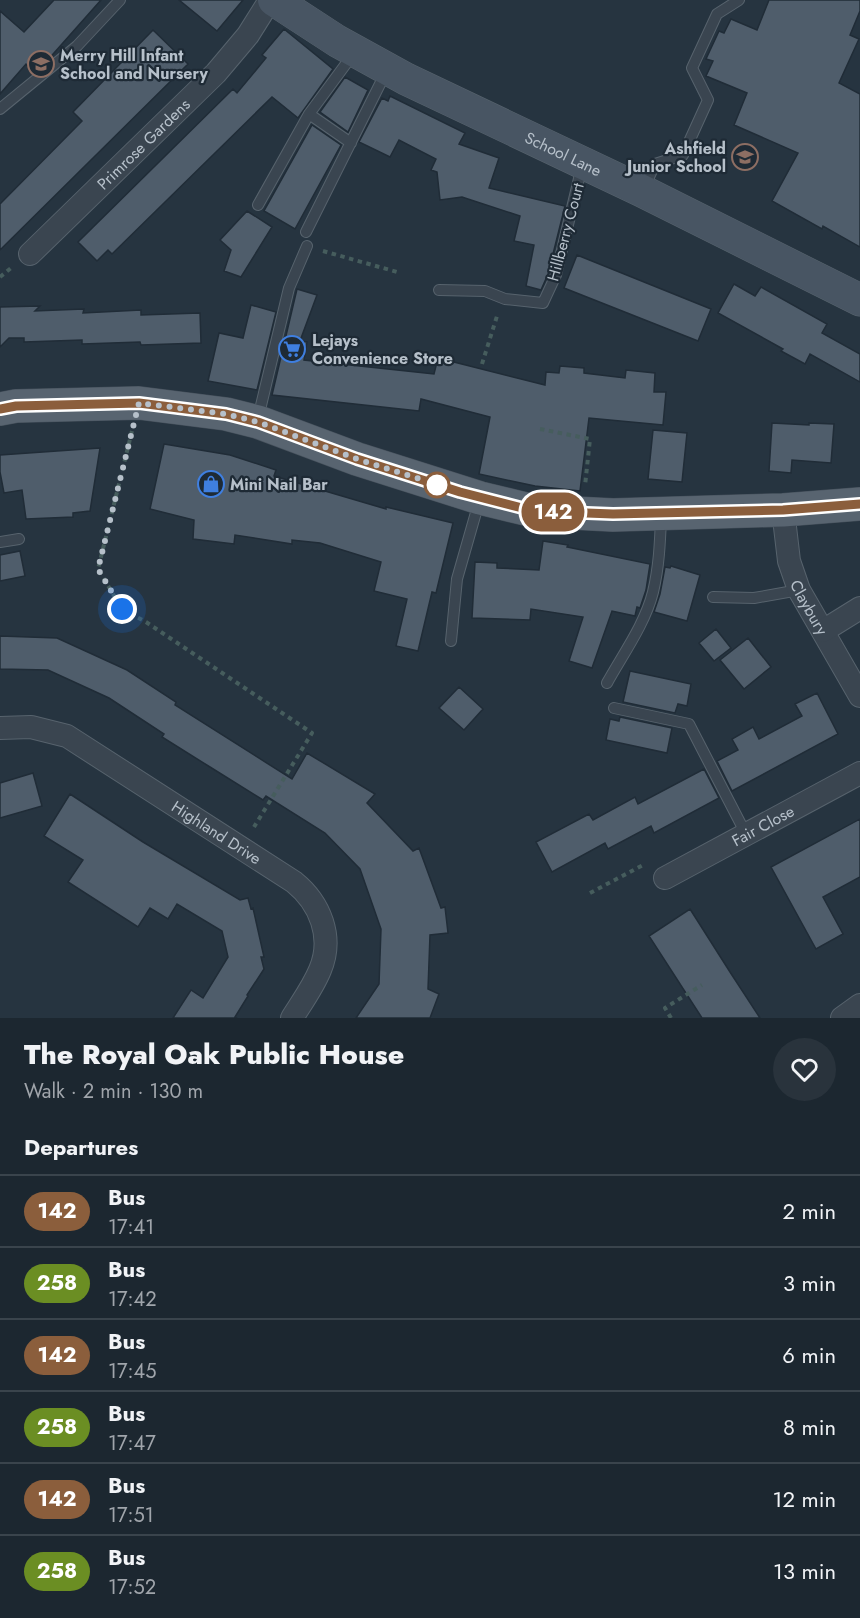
<!DOCTYPE html>
<html lang="en">
<head>
<meta charset="utf-8">
<style>
	body { margin:0; font-family:Jost,sans-serif; background:#29333c; color:#f1f3f6; height:100vh; display:flex; flex-direction:column; font-size:22px; white-space:nowrap }
	* { box-sizing:border-box; margin:0 }
	p { font-size:20px; color:#a0a5ab }
	.icon { flex:none; width:33px; height:33px; fill:none; stroke:currentColor; stroke-width:2; stroke-linecap:round; stroke-linejoin:round }
	.map { position:relative; height:1018px; overflow:hidden }
	.drawer { display:flex; flex-direction:column; background:#1c2730; flex:1 }
	.drawer>* { flex:none }
	.badge { padding:0 12px; border-radius:20px; font-size:21px; line-height:39px }
	.you { position:absolute; width:30px; height:30px; margin:-15px; border:4px solid #fff; border-radius:50%; background:#1a73e8; box-shadow:0 0 0 9px #1a73e833 }
	.map>.badge { position:absolute; translate:-50% -50%; box-shadow:0 0 0 3px #fff }
	h2 { padding:0 24px; font-size:22px; line-height:54px }
	.round { display:grid; place-items:center; flex:none; width:63px; height:63px; border-radius:32px; background:#29333c }
	.overview { display:flex; align-items:center; justify-content:space-between; height:102px; padding:0 24px }
	h1 { font-size:28px; font-weight:800; line-height:45px }
	ul { padding:0; list-style:none }
	li { display:flex; align-items:center; gap:18px; height:72px; padding:0 24px; border-top:2px solid #3a444c }
	li div { flex:1 }
	li b { display:block; font-size:22px }
	li em { font-style:normal }
	li .badge { min-width:66px; font-weight:700; text-align:center }
	.map>svg:first-child { display:block }
</style>
</head>
<body>
<div class="map">
<svg width="860" height="1018" viewBox="0 0 860 1018">
	<rect width="100%" height="100%" fill="#263440"/>
	<path fill="#4f5d6b" stroke="#202c37" stroke-width="1.5" d="M 54,0 L 101,0 L 46,62 L 34,72 L 26,64 L 0,94 L 0,11 L 24,32 Z
		M 179,0 L 243,0 L 217,31 Z
		M 769,0 L 860,0 L 860,11 L 850,35 L 859,39 L 839,83 L 860,94 L 860,247 L 823,226 L 822,229 L 772,201 L 798,153 L 734,125 L 747,93 L 706,76 L 713,61 L 706,59 L 719,31 L 724,33 L 731,19 L 757,30 Z
		M 284,29 L 333,69 L 298,118 L 272,97 L 112,254 L 108,250 L 97,261 L 78,242 L 233,89 L 237,93 L 266,58 L 262,55 Z
		M 153,30 L 188,64 L 0,250 L 0,204 L 82,121 L 73,112 Z
		M 345,77 L 368,90 L 348,132 L 320,112 Z
		M 390,96 L 465,133 L 459,144 L 499,158 L 489,188 L 565,206 L 548,274 L 541,290 L 526,286 L 534,245 L 514,241 L 520,216 L 462,197 L 440,200 L 437,172 L 431,170 L 436,159 L 399,140 L 390,157 L 359,142 L 382,98 L 388,101 Z
		M 312,125 L 341,145 L 295,229 L 264,211 Z
		M 247,211 L 272,227 L 241,277 L 224,271 L 231,250 L 220,240 Z
		M 577,255 L 711,309 L 698,341 L 564,288 Z
		M 734,284 L 755,296 L 761,287 L 827,324 L 822,333 L 860,354 L 860,382 L 810,354 L 805,364 L 781,351 L 783,349 L 718,313 Z
		M 297,289 L 317,295 L 300,341 L 307,342 L 304,360 L 434,374 L 438,358 L 545,385 L 546,372 L 559,373 L 560,366 L 584,368 L 584,373 L 625,378 L 626,370 L 655,373 L 654,392 L 666,392 L 663,425 L 589,418 L 580,491 L 535,486 L 479,474 L 490,417 L 421,399 L 419,411 L 272,395 Z
		M 251,305 L 276,312 L 257,390 L 208,381 L 219,333 L 243,338 Z
		M 40,306 L 35,311 L 84,309 L 83,313 L 141,310 L 141,315 L 200,313 L 201,343 L 141,345 L 140,342 L 82,344 L 82,340 L 24,342 L 24,338 L 9,338 L 0,347 L 0,307 Z
		M 772,423 L 809,425 L 809,423 L 834,424 L 831,463 L 792,460 L 791,473 L 769,471 Z
		M 653,430 L 687,433 L 682,482 L 648,479 Z
		M 164,444 L 230,455 L 276,470 L 274,476 L 386,509 L 386,507 L 453,523 L 436,593 L 432,592 L 418,651 L 396,646 L 407,599 L 374,591 L 381,562 L 320,543 L 292,540 L 292,544 L 235,535 L 234,544 L 193,539 L 194,520 L 150,509 Z
		M 100,448 L 90,511 L 73,513 L 73,517 L 26,519 L 22,490 L 4,493 L 0,472 L 0,455 Z
		M 543,541 L 568,545 L 567,547 L 650,564 L 646,590 L 640,608 L 637,607 L 635,616 L 612,611 L 592,668 L 569,661 L 583,617 L 531,609 L 530,620 L 472,618 L 475,562 L 497,563 L 497,568 L 539,570 Z
		M 20,551 L 25,576 L 0,581 L 0,555 Z
		M 671,566 L 700,575 L 687,621 L 654,612 L 660,594 L 665,567 L 670,568 Z
		M 716,629 L 731,648 L 714,661 L 699,643 Z
		M 0,636 L 57,638 L 127,670 L 176,702 L 175,705 L 292,779 L 307,753 L 375,794 L 367,803 L 413,851 L 419,848 L 441,908 L 445,907 L 448,933 L 430,935 L 428,989 L 439,994 L 430,1018 L 356,1018 L 379,984 L 381,929 L 360,869 L 325,833 L 266,796 L 263,800 L 210,767 L 162,737 L 164,734 L 109,698 L 48,670 L 0,669 Z
		M 748,638 L 771,667 L 744,689 L 720,660 Z
		M 630,671 L 691,684 L 687,706 L 678,704 L 675,713 L 623,702 Z
		M 459,687 L 483,709 L 464,730 L 439,708 Z
		M 817,693 L 838,734 L 732,791 L 717,761 L 738,750 L 732,739 L 753,727 L 759,739 L 802,716 L 795,704 Z
		M 620,717 L 672,728 L 667,753 L 606,740 L 610,719 L 619,721 Z
		M 704,769 L 719,798 L 654,833 L 651,826 L 608,849 L 605,843 L 552,872 L 536,842 L 589,814 L 593,820 L 635,797 L 638,804 Z
		M 33,773 L 42,806 L 0,818 L 0,783 Z
		M 70,794 L 143,842 L 240,900 L 248,898 L 251,909 L 253,908 L 264,957 L 261,957 L 264,969 L 247,995 L 248,996 L 235,1017 L 237,1018 L 173,1018 L 191,990 L 203,998 L 228,957 L 222,931 L 177,904 L 168,919 L 150,908 L 138,927 L 68,882 L 83,860 L 44,836 Z
		M 860,819 L 860,877 L 823,897 L 843,934 L 816,949 L 771,867 Z
		M 690,909 L 730,972 L 760,1018 L 702,1018 L 649,936 Z"/>
	<g fill="none" stroke-linecap="round" stroke-linejoin="round">
		<defs>
			<path id="lane" d="M 0,109 L 77,46 L 120,0
				M 309,114 L 351,143
				M 644,188 L 655,164 L 683,155 L 708,100 L 692,68 L 717,14 L 739,0
				M 258,205 L 309,114 L 354,53
				M 306,232 L 386,72
				M 439,290 L 485,291 L 505,299 L 543,303 L 556,275 L 582,166
				M 258,418 L 289,288 L 307,246
				M 0,542 L 19,539
				M 713,597 L 754,598 L 799,590
				M 451,641 L 457,579 L 479,502
				M 607,683 C 623,654 645,624 653,592 C 659,567 660,543 661,518
				M 614,708 L 689,724 L 746,834"/>
			<g id="street">
				<path id="s1" d="M 30,254 L 216,73 L 248,35 L 270,0"/>
				<path id="s2" d="M 783,510 L 789,561 L 799,590 L 860,696"/>
				<path d="M 823,631 L 860,608"/>
				<path id="s3" d="M 0,728 L 31,727 L 67,736 L 294,882 C 320,903 334,937 320,970 C 313,987 302,1002 292,1018"/>
				<path id="s4" d="M 665,878 L 860,773"/>
				<path d="M 842,1018 L 860,1005"/>
			</g>
			<g id="secondary">
				<path id="s5" d="M 274,0 L 337,41 L 406,79 L 642,191 L 860,300"/>
			</g>
			<path id="primary" d="M 0,409 L 16,406 L 139,403 L 226,414 L 258,422 L 357,459 L 480,498 L 534,511 L 613,515 L 783,510 L 860,504"/>
		</defs>
		<use href="#lane" stroke="#57636d" stroke-width="12"/>
		<use href="#street" stroke="#57636d" stroke-width="24"/>
		<use href="#secondary" stroke="#57636d" stroke-width="33"/>
		<use href="#primary" stroke="#46515c" stroke-width="34"/>
		<path stroke="#465d5d" stroke-width="4" stroke-dasharray="4.5 4.5" stroke-linecap="butt" d="M 323,251 L 397,272
			M 0,277 L 11,268
			M 482,364 L 497,316
			M 540,429 L 590,439 L 585,486
			M 132,431 L 98,569 L 122,609 L 146,622 L 312,733 L 254,827
			M 590,893 L 645,864
			M 671,1018 L 665,1008 L 702,985"/>
		<use href="#lane" stroke="#3a4550" stroke-width="10"/>
		<use href="#street" stroke="#3a4550" stroke-width="22"/>
		<use href="#secondary" stroke="#485563" stroke-width="32"/>
		<use href="#primary" stroke="#586470" stroke-width="33"/>
	</g>
	<g fill="none" stroke-linecap="round" stroke-linejoin="round">
		<defs>
			<path id="line" d="M 0,409 L 16,406 L 139,403 L 226,414 L 258,422 L 357,459 L 460,492 L 534,511 L 613,514 L 783,510 L 860,504"/>
		</defs>
		<use href="#line" stroke="#fff" stroke-width="14"/>
		<use href="#line" stroke="#8b5e3c" stroke-width="9"/>
		<path stroke="#b6c0ca" stroke-width="6" stroke-dasharray="0 10.8" d="M 122,609 L 98,569 L 139,403 L 226,414 L 258,422 L 357,459 L 439,485 L 437,485"/>
	</g>
	<defs>
		<symbol id="school-ring" viewBox="-11 -11 22 22"><circle r="9.5" fill="#1e2a35" stroke="#8d6e63" stroke-width="1.5"/><path d="M0-5L7-2L0 1L-7-2ZM-4 1L0 2.5L4 1V4Q0 6-4 4Z" fill="#8d6e63"/></symbol>
		<symbol id="supermarket-ring" viewBox="-11 -11 22 22"><circle r="9.5" fill="#1e2a35" stroke="#3f7fe0" stroke-width="1.5"/><path d="M-6-5.5h2.5l.6 2H6L4.5 2H-2.5L-4.4-4H-6ZM-1.5 3.2a1.3 1.3 0 1 0 .1 0ZM3 3.2a1.3 1.3 0 1 0 .1 0Z" fill="#3f7fe0"/></symbol>
		<symbol id="shop-ring" viewBox="-11 -11 22 22"><circle r="9.5" fill="#1e2a35" stroke="#3f7fe0" stroke-width="1.5"/><path d="M-5-2.5h2.3a2.7 3.5 0 0 1 5.4 0H5L5.5 6h-11ZM-1.5-2.5h3a1.5 2.3 0 0 0-3 0Z" fill="#3f7fe0"/></symbol>
	</defs>
	<g fill-rule="evenodd">
		<use href="#school-ring" x="26" y="49" width="30" height="30"/>
		<use href="#school-ring" x="730" y="142" width="30" height="30"/>
		<use href="#supermarket-ring" x="277" y="334" width="30" height="30"/>
		<use href="#shop-ring" x="196" y="469" width="30" height="30"/>
	</g>
	<circle fill="#fff" stroke="#8b5e3c" stroke-width="3" cx="437" cy="485" r="12"/>
	<g text-anchor="middle" stroke-width="4.5" stroke-linejoin="round" paint-order="stroke">
		<g font-size="16" font-weight="bold" fill="#b6c0ca" stroke="#1e2a35" text-anchor="start">
			<text x="60" y="61">Merry Hill Infant<tspan x="60" dy="18">School and Nursery</tspan></text>
			<text x="726" y="154" text-anchor="end">Ashfield<tspan x="726" dy="18">Junior School</tspan></text>
			<text x="312" y="346">Lejays<tspan x="312" dy="18">Convenience Store</tspan></text>
			<text x="230" y="490">Mini Nail Bar</text>
		</g>
		<g font-size="16" fill="#b6c0ca" stroke="#1e2a35">
			<text dy="6" stroke="none"><textPath href="#s1" startOffset="158">Primrose Gardens</textPath></text>
			<text dy="6" stroke="none"><textPath href="#s5" startOffset="328">School Lane</textPath></text>
			<text transform="translate(565 232) rotate(-75)" y="6">Hillberry Court</text>
			<text dy="6" stroke="none"><textPath href="#s2" startOffset="102">Claybury</textPath></text>
			<text dy="6" stroke="none"><textPath href="#s4" startOffset="111">Fair Close</textPath></text>
			<text dy="6" stroke="none"><textPath href="#s3" startOffset="246">Highland Drive</textPath></text>
		</g>
	</g>
</svg>
<div class="you" style="left:122px;top:609px"></div>
<b class="badge" style="left:553px;top:512px;background:#8b5e3c;color:#fff">142</b>
</div>
<section class="drawer">
<div class="overview"><div><h1>The Royal Oak Public House</h1><p>Walk · 2 min · 130 m</p></div><a class="round"><svg class="icon" aria-label="heart" viewBox="0 0 24 24"><path d="M12 20l-8-8c-3-5 5-10 8-4 3-6 11-1 8 4z"/></svg></a></div>
<h2>Departures</h2>
<ul>
<li><span class="badge" style="background:#8b5e3c;color:#fff">142</span><div><b>Bus</b><p>17:41</p></div><em>2 min</em></li>
<li><span class="badge" style="background:#6b8e23;color:#fff">258</span><div><b>Bus</b><p>17:42</p></div><em>3 min</em></li>
<li><span class="badge" style="background:#8b5e3c;color:#fff">142</span><div><b>Bus</b><p>17:45</p></div><em>6 min</em></li>
<li><span class="badge" style="background:#6b8e23;color:#fff">258</span><div><b>Bus</b><p>17:47</p></div><em>8 min</em></li>
<li><span class="badge" style="background:#8b5e3c;color:#fff">142</span><div><b>Bus</b><p>17:51</p></div><em>12 min</em></li>
<li><span class="badge" style="background:#6b8e23;color:#fff">258</span><div><b>Bus</b><p>17:52</p></div><em>13 min</em></li>
</ul>
</section>
</body>
</html>
